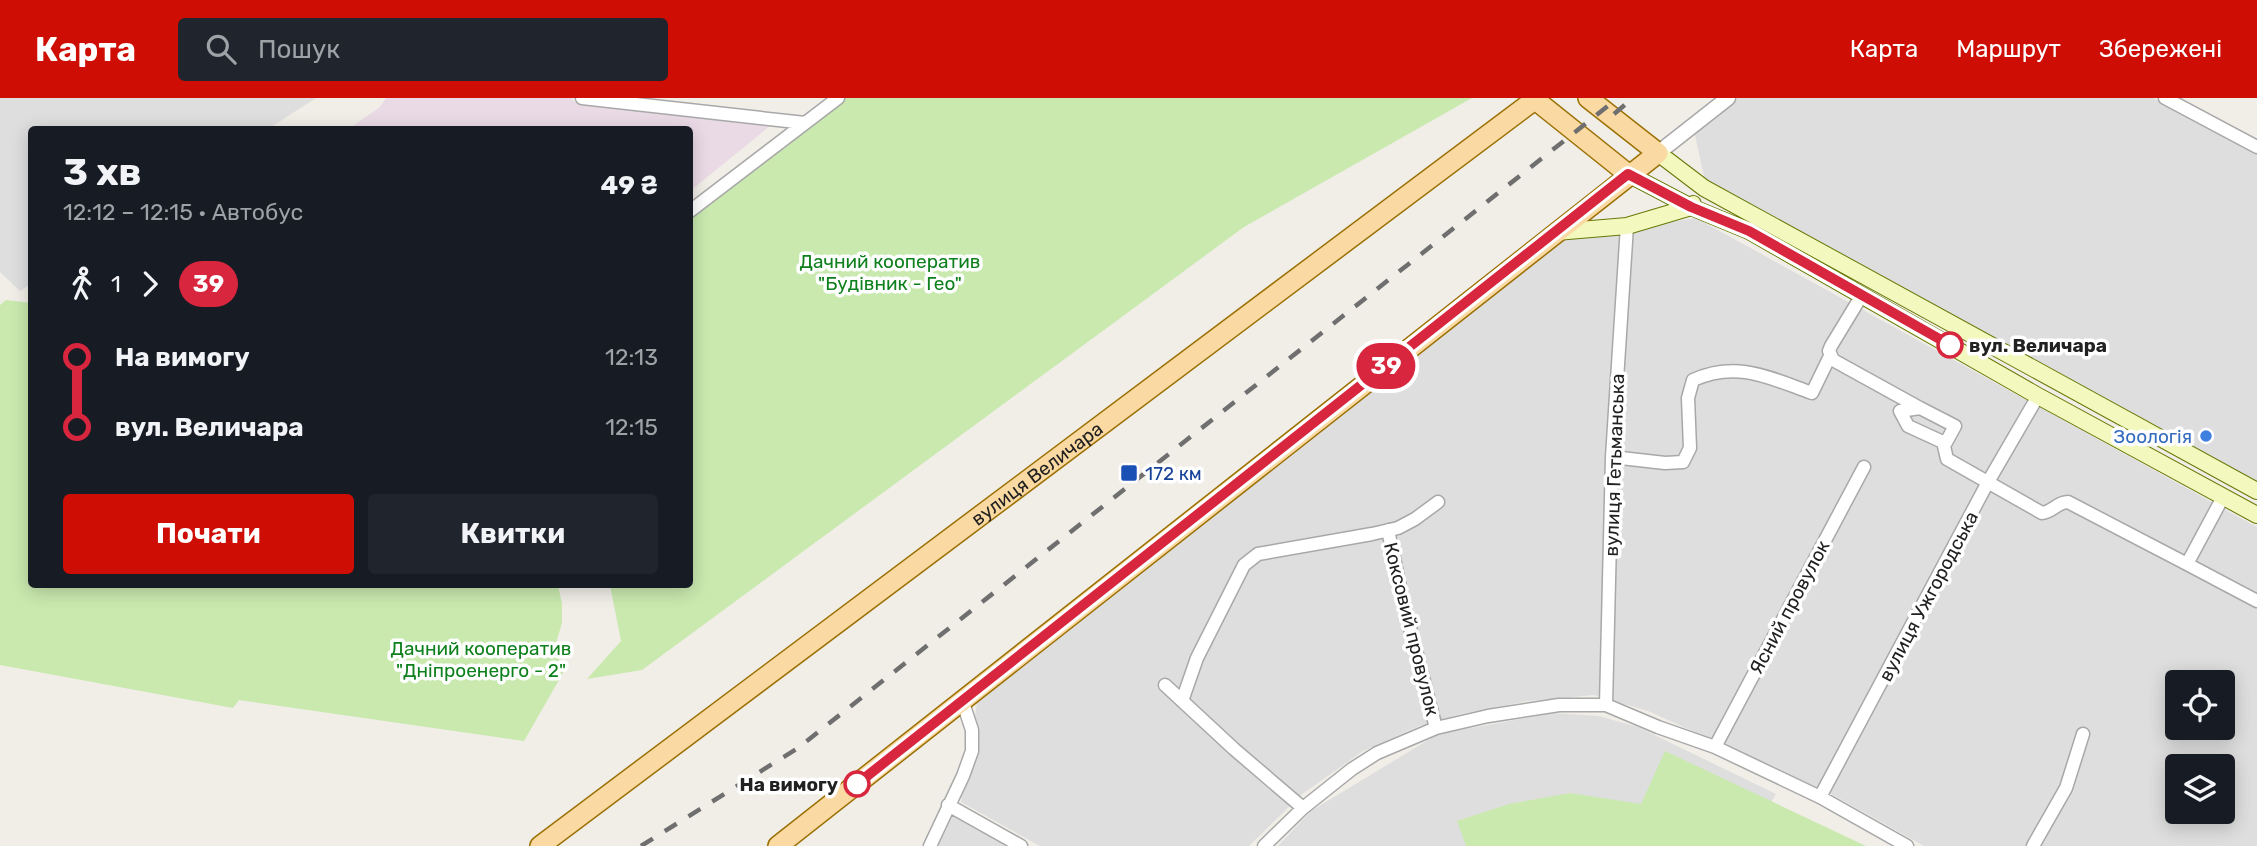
<!DOCTYPE html>
<html lang="uk">
<head>
<meta charset="utf-8">
<style>
	body { margin:0; font-family:Rubik,sans-serif; background:#20242c; color:#f1f3f6; height:100vh; display:flex; flex-direction:column; font-size:26px; white-space:nowrap }
	* { box-sizing:border-box; margin:0 }
	p { font-size:23px; color:#9ea1a6 }
	.icon { flex:none; width:38px; height:38px; fill:none; stroke:currentColor; stroke-width:2; stroke-linecap:round; stroke-linejoin:round }
	.map { position:relative; flex:1; overflow:hidden }
	.details { position:absolute; left:28px; top:28px; width:665px; height:462px; display:flex; flex-direction:column; background:#171b24; border-radius:7px; box-shadow:0 4px 18px #0003 }
	.details>* { flex:none }
	.badge { padding:0 14px; border-radius:23px; font-size:24px; line-height:46px }
	.tools { position:absolute; left:2165px; top:572px; display:grid; gap:14px }
	.tools a { display:grid; place-items:center; width:70px; height:70px; border-radius:7px; background:#171b24; box-shadow:0 4px 18px #0003; font-size:35px }
	.map>.badge { position:absolute; translate:-50% -50%; box-shadow:0 0 0 4px #fff }
	.legs { display:flex; align-items:center; gap:10px; height:77px; padding:0 35px; font-size:23px }
	.legs p { margin-inline-start:auto }
	.head { display:flex; align-items:center; justify-content:space-between; height:119px; padding:0 35px }
	h1 { font-size:38px; font-weight:700; line-height:52px }
	.primary-button { display:flex; gap:14px; margin-top:auto; padding:14px 35px }
	.primary-button a { flex:1; height:80px; border-radius:7px; background:#ce0e04; color:#fff; font-size:28px; font-weight:700; line-height:80px; text-align:center }
	.primary-button a+a { background:#20242c; color:#f1f3f6 }
	ul { padding:0 35px; list-style:none }
	li { display:flex; align-items:center; gap:24px; height:70px; font-size:26px }
	li i { display:grid; place-items:center; width:10px; height:100%; margin:0 9px; background:currentColor }
	li i::after { content:''; width:18px; height:18px; margin:-9px; border:5px solid; border-radius:50%; background:#171b24 }
	li p { margin-inline-start:auto }
	li:first-child i { background:linear-gradient(#0000 50%,currentColor 0) }
	li:last-child i { background:linear-gradient(currentColor 50%,#0000 0) }
	header { display:flex; align-items:center; gap:42px; box-sizing:border-box; height:98px; padding:0 35px; background:#ce0e04; color:#fff }
	header strong { font-size:33px }
	nav { display:flex; gap:38px; margin-inline-start:auto; font-size:24px }
	.search { width:490px; height:63px; background:#20242c; display:flex; align-items:center; gap:18px; box-sizing:border-box; padding:0 24px; border-radius:7px; color:#9ea1a6; font-size:26px }
	.map>svg:first-child { display:block }
</style>
</head>
<body>
<header>
<strong>Карта</strong>
<div class="search"><svg class="icon" aria-label="search" viewBox="0 0 24 24"><circle cx="10" cy="10" r="6"/><path d="M15 15l6 6"/></svg>Пошук</div>
<nav><a>Карта</a><a>Маршрут</a><a>Збережені</a></nav>
</header>
<div class="map">
<svg width="2257" height="748" viewBox="0 0 2257 748">
	<rect width="100%" height="100%" fill="#f1eee8"/>
	<path fill="#dfdede" fill-rule="evenodd" d="M 0,0 L 316,0 L 268,31 L 32,32 L 31,186 L 20,193 L 0,174 Z
		M 1738,0 L 2153,0 L 2257,55 L 2257,386 L 1705,83 L 1694,33 Z
		M 1696,120 L 2257,429 L 2257,748 L 1924,748 L 1833,697 L 1648,613 L 1594,597 L 1528,603 L 1460,616 L 1419,628 L 1363,653 L 1301,697 L 1249,748 L 1040,748 L 961,704 L 977,605 L 1557,142 ZM 2177,584 L 2222,584 L 2222,630 L 2177,630 ZM 2177,668 L 2222,668 L 2222,714 L 2177,714 Z
		M 1553,615 L 1599,618 L 1638,629 L 1776,696 L 1745,748 L 1278,748 L 1311,713 L 1438,636 Z
		M 953,718 L 1009,748 L 938,748 Z"/>
	<path fill="#eadae6" d="M 386,0 L 571,0 L 575,4 L 770,28 L 690,93 L 690,32 L 347,32 L 380,9 Z"/>
	<path fill="#c9e9af" d="M 830,0 L 1472,0 L 1244,129 L 642,572 L 587,581 L 621,543 L 610,487 L 690,486 L 690,110 Z
		M 6,202 L 31,205 L 32,486 L 558,487 L 562,506 L 562,525 L 555,548 L 563,575 L 524,643 L 239,602 L 233,610 L 0,567 L 0,207 Z
		M 1665,653 L 1866,748 L 1466,748 L 1457,723 L 1509,706 L 1570,695 L 1641,706 Z"/>
	<g fill="none" stroke-linecap="round" stroke-linejoin="round">
		<defs>
			<path id="minor" d="M 582,0 L 805,25
				M 2165,0 L 2257,49
				M 690,113 L 838,0
				M 1862,197 L 1831,248 L 1829,253 L 1833,262 L 1920,310
				M 1945,345 L 1908,328 L 1900,313 L 1920,310 L 1955,328 L 1944,348 L 1947,361 L 2042,415 C 2053,414 2057,404 2068,404 L 2187,466
				M 1612,359 L 1665,365 L 1683,364 L 1690,350 L 1688,300 L 1693,282 C 1737,262 1770,280 1812,295 L 1830,258
				M 2223,399 L 2187,466 L 2257,503
				M 1388,432 L 1403,503 L 1436,630
				M 1165,587 L 1234,651 L 1303,710
				M 1182,603 L 1197,560 L 1244,467 L 1258,456 L 1372,436 L 1398,430 L 1415,421 L 1438,404
				M 1606,607 L 1612,359 L 1627,128
				M 1715,649 L 1864,369
				M 1820,699 L 1988,384 L 2038,298
				M 948,707 L 1021,748
				M 930,748 L 963,678 L 972,653 L 972,632 L 962,602
				M 1264,748 L 1303,710 L 1352,671 L 1377,655 L 1436,630 L 1488,618 L 1559,607 L 1606,607 L 1658,629 L 1715,649 L 1820,699 L 1907,748
				M 2033,748 L 2066,690 L 2083,636"/>
			<path id="tertiary" d="M 1658,55 L 1728,0"/>
			<path id="secondary" d="M 1658,55 L 1704,90 L 2257,393
				M 1628,76 L 1691,109 L 1749,133 L 2038,298 L 2257,417
				M 1556,134 L 1627,128 L 1691,109 L 1693,106"/>
			<g id="primary">
				<path d="M 1533,0 L 1628,76"/>
				<path id="s1" d="M 540,748 L 1537,0"/>
				<path d="M 778,748 L 1658,55 L 1588,0"/>
			</g>
		</defs>
		<use href="#minor" stroke="#a8a8a8" stroke-width="15"/>
		<use href="#tertiary" stroke="#a8a8a8" stroke-width="17"/>
		<use href="#secondary" stroke="#677907" stroke-width="18"/>
		<use href="#primary" stroke="#9b7003" stroke-width="22"/>
		<use href="#minor" stroke="#fff" stroke-width="12"/>
		<use href="#tertiary" stroke="#fff" stroke-width="14"/>
		<use href="#secondary" stroke="#f3f9be" stroke-width="16"/>
		<use href="#primary" stroke="#fad9a3" stroke-width="19"/>
		<path stroke="#6f6f6f" stroke-width="4.5" stroke-dasharray="14 14" stroke-linecap="butt" d="M 1614,16 L 1633,0
			M 641,748 L 798,650 L 1618,0"/>
	</g>
	<g fill="none" stroke-linecap="round" stroke-linejoin="round">
		<defs>
			<path id="line-1" d="M 857,686 L 1628,76 L 1691,109 L 1749,133 L 1950,247"/>
		</defs>
		<use href="#line-1" stroke="#fff" stroke-width="16"/>
		<use href="#line-1" stroke="#d7263d" stroke-width="10"/>
	</g>
	<g fill="#fff" stroke="#d7263d" stroke-width="3.5">
		<circle cx="1950" cy="247" r="12"/>
		<circle cx="857" cy="686" r="12"/>
	</g>
	<circle fill="#3f7fe0" stroke="#fff" stroke-width="2.5" cx="2206" cy="338" r="7"/>
	<rect fill="#1a4fb4" stroke="#fff" stroke-width="2.5" x="1120" y="366" width="18" height="18" rx="3.5"/>
	<g text-anchor="middle" stroke-width="7" stroke-linejoin="round" paint-order="stroke">
		<g font-size="19" fill="#0e801d" stroke="#fff">
			<text x="890" y="170">Дачний кооператив<tspan x="890" dy="22">"Будівник - Гео"</tspan></text>
			<text x="481" y="557">Дачний кооператив<tspan x="481" dy="22">"Дніпроенерго - 2"</tspan></text>
		</g>
		<g font-size="19" font-weight="bold" fill="#212121" stroke="#fff" text-anchor="start">
			<text x="1969" y="254">вул. Величара</text>
			<text x="838" y="693" text-anchor="end">На вимогу</text>
		</g>
		<g font-size="19" fill="#366cbe" stroke="#fff" text-anchor="end">
			<text x="2192" y="345">Зоологія</text>
		</g>
		<g font-size="19" fill="#212121" stroke="#fff">
			<text transform="translate(1614 367) rotate(-88)" y="7">вулиця Гетьманська</text>
			<text dy="7" stroke="none"><textPath href="#s1" startOffset="621">вулиця Величара</textPath></text>
			<text transform="translate(1928 498) rotate(-62)" y="7">вулиця Ужгородська</text>
			<text transform="translate(1789 509) rotate(-62)" y="7">Ясний провулок</text>
			<text transform="translate(1412 531) rotate(76)" y="7">Коксовий провулок</text>
		</g>
		<g font-size="19" fill="#164399" stroke="#fff" text-anchor="start">
			<text x="1145" y="382">172 км</text>
		</g>
	</g>
</svg>
<div class="tools">
<a><svg class="icon" aria-label="locate" viewBox="0 0 24 24"><circle cx="12" cy="12" r="6"/><path d="M12 2v4M12 18v4M2 12h4M18 12h4"/></svg></a>
<a><svg class="icon" aria-label="layers" viewBox="0 0 24 24"><path d="M12 4l9 5-9 5-9-5zM3 14l9 5 9-5"/></svg></a>
</div>
<b class="badge" style="left:1386px;top:268px;background:#d7263d;color:#fff">39</b>
<section class="details">
<div class="head"><div><h1>3 хв</h1><p>12:12 – 12:15 · Автобус</p></div><b>49 ₴</b></div>
<div class="legs"><svg class="icon" aria-label="walk" viewBox="0 0 24 24"><circle cx="13" cy="4" r="2"/><path d="M13 8l-2 6 4 7M11 14l-3 7M7 12l3-4h3l4 4"/></svg>1<svg class="icon" aria-label="forward" viewBox="0 0 24 24"><path d="M9 5l7 7-7 7"/></svg><b class="badge" style="background:#d7263d;color:#fff">39</b></div>
<ul>
<li><i style="color:#d7263d"></i><b>На вимогу</b><p>12:13</p></li>
<li><i style="color:#d7263d"></i><b>вул. Величара</b><p>12:15</p></li>
</ul>
<div class="primary-button"><a>Почати</a><a>Квитки</a></div>
</section>
</div>
</body>
</html>
